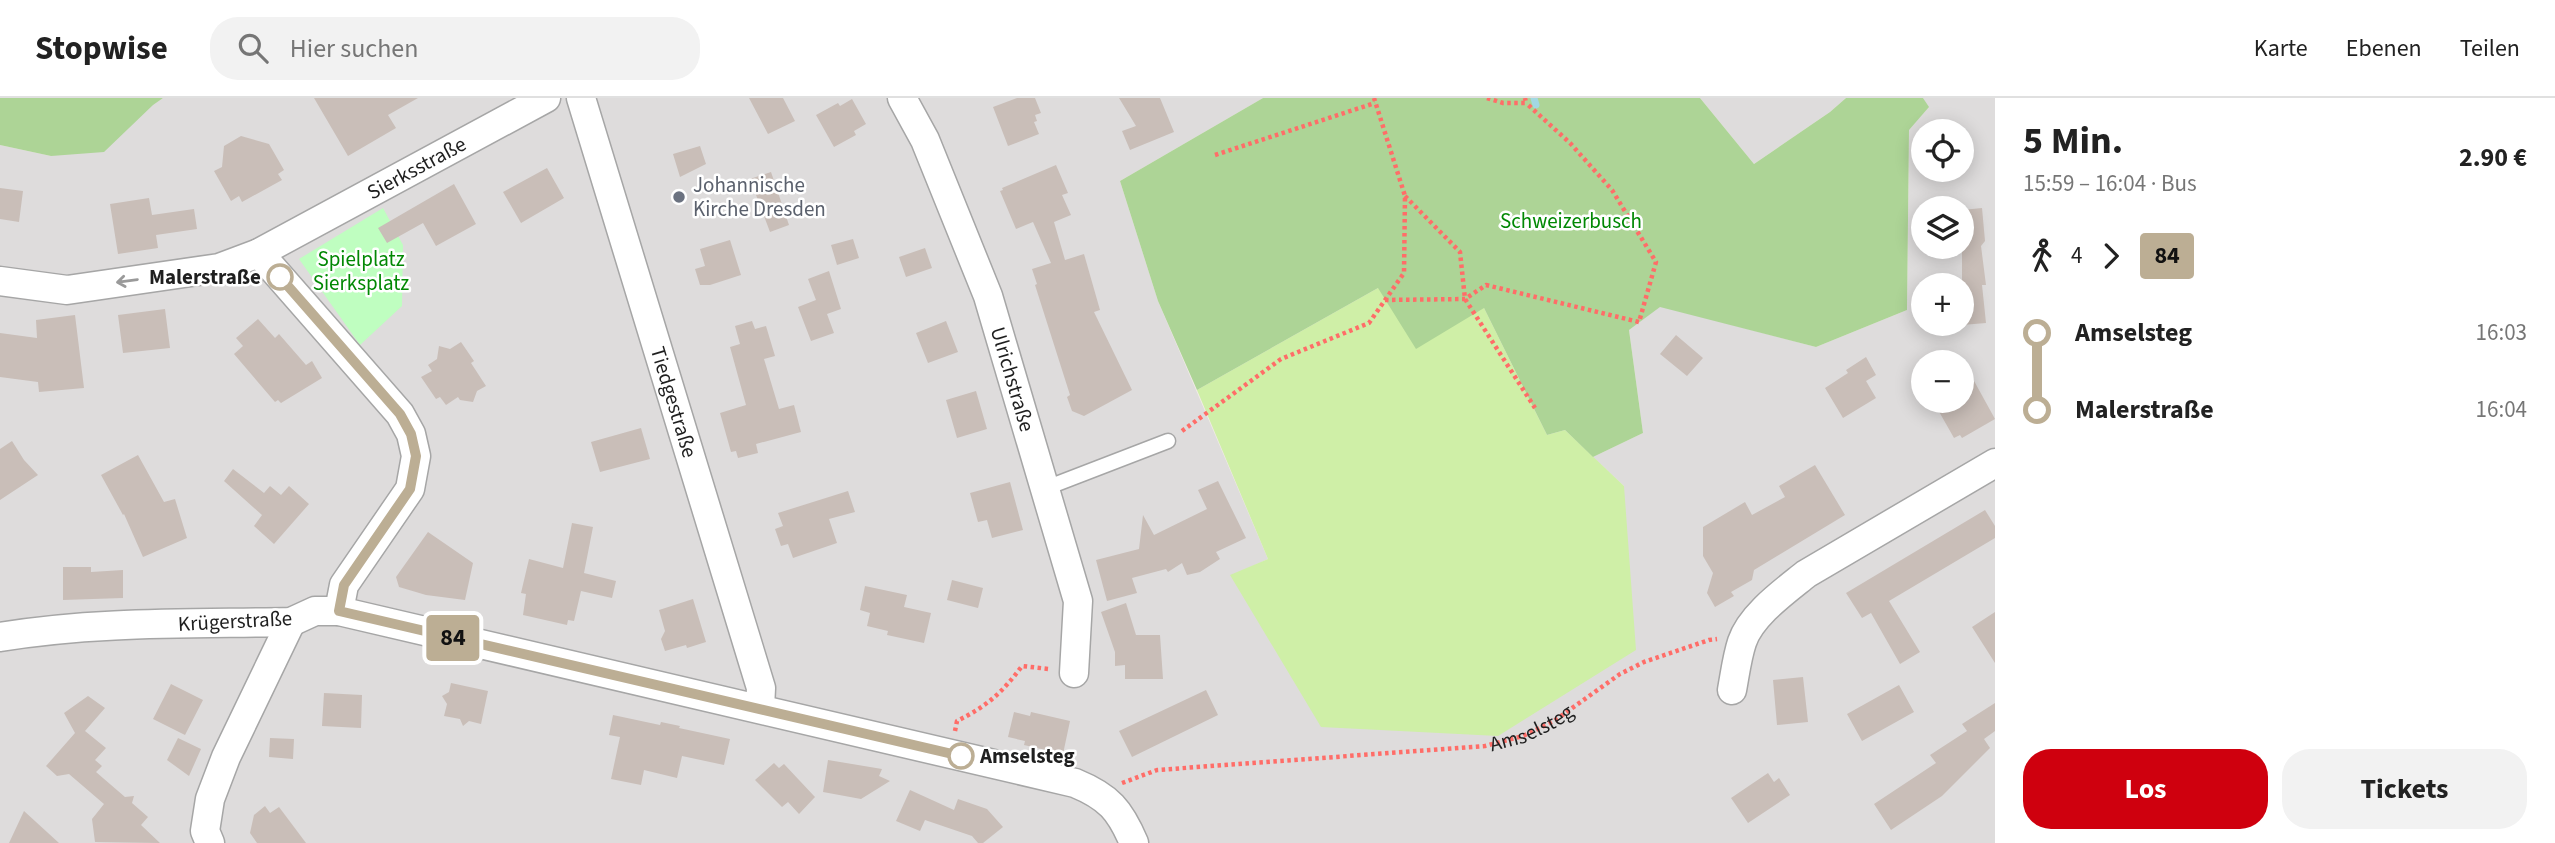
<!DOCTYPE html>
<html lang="de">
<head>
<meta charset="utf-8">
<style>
	body { margin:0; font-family:"Source Sans 3",sans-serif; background:#f2f2f2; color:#222; height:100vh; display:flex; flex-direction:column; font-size:26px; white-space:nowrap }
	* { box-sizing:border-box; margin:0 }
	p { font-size:23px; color:#767676 }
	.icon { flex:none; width:38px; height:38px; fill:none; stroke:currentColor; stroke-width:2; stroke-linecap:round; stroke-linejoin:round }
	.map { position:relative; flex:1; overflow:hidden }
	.panel { display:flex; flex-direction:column; background:#fff; width:560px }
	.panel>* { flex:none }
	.badge { padding:0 14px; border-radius:5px; font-size:24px; line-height:46px }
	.fabs { position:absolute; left:1911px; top:21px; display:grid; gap:14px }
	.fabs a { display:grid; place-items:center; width:63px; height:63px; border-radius:50%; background:#fff; box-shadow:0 4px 18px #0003; font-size:35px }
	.map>.badge { position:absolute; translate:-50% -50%; box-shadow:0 0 0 4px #fff }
	.legs { display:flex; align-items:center; gap:10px; height:77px; padding:0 28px; font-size:23px }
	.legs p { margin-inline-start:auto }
	.overview { display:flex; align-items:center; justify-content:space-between; height:119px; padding:0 28px }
	h1 { font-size:38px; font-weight:700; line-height:52px }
	.action { display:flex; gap:14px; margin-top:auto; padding:14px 28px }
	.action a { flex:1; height:80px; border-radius:28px; background:#cf000e; color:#fff; font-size:28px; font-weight:700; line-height:80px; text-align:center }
	.action a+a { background:#f2f2f2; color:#222 }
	ul { padding:0 28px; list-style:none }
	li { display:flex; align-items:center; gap:24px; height:77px; font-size:26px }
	li i { display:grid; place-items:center; width:10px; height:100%; margin:0 9px; background:currentColor }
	li i::after { content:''; width:18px; height:18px; margin:-9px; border:5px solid; border-radius:50%; background:#fff }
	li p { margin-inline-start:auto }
	li:first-child i { background:linear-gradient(#0000 50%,currentColor 0) }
	li:last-child i { background:linear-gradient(currentColor 50%,#0000 0) }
	header { display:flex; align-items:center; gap:42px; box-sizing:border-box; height:98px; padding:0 35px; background:#fff; border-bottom:2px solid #e0e0e0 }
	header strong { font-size:33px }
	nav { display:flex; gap:38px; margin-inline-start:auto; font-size:24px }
	.search { width:490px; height:63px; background:#f2f2f2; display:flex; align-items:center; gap:18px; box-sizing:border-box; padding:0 24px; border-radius:28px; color:#767676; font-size:26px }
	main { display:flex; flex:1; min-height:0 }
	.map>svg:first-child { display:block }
</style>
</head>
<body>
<header>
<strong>Stopwise</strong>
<div class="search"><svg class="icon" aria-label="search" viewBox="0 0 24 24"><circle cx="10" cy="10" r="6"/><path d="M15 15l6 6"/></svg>Hier suchen</div>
<nav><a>Karte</a><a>Ebenen</a><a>Teilen</a></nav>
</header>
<main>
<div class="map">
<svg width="1995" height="745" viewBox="0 0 1995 745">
	<rect width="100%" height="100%" fill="#f1ece5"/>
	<path fill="#dedcdc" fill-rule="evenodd" d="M 163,0 L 1263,0 L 1120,83 L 1158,203 L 1268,461 L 1231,478 L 1624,388 L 1593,359 L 1643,335 L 1629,232 L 1660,208 L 1816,249 L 1907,212 L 1909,31 L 1928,10 L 1923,0 L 1995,0 L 1995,745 L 0,745 L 0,47 L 51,58 ZM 1923,33 L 1962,33 L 1962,72 L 1923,72 ZM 1923,110 L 1962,110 L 1962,149 L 1923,149 ZM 1923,187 L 1962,187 L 1962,226 L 1923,226 ZM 1923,264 L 1962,264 L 1962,303 L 1923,303 Z
		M 1700,0 L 1846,0 L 1830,14 L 1754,66 Z"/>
	<path fill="#cfefa7" d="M 1378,190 L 1484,210 L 1547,337 L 1565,332 L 1624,388 L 1636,552 L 1498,638 L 1321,629 L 1230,477 L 1268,461 L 1197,292 Z"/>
	<path fill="#add496" d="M 0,0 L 163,0 L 153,7 L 104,54 L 51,58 L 0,47 Z
		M 1263,0 L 1700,0 L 1754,66 L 1830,14 L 1846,0 L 1923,0 L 1929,9 L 1909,32 L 1907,212 L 1816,249 L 1660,209 L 1629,232 L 1643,335 L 1593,359 L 1565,332 L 1547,337 L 1484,210 L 1416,251 L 1378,190 L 1197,292 L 1158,203 L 1120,83 Z"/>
	<path fill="#bffec0" d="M 383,110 L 403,147 L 402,208 L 360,247 L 299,161 Z"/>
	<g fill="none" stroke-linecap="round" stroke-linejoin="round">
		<path stroke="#a2d8e2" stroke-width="7" d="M 1534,0 L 1536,7"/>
	</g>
	<path fill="#c9beb8" d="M 314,0 L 418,0 L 388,17 L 396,30 L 348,58 Z
		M 749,0 L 783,0 L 795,23 L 768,36 Z
		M 1017,0 L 1035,0 L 1041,15 L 1035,17 L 1037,23 L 1034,24 L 1039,36 L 1008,48 L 993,9 Z
		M 1119,0 L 1160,0 L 1174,34 L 1130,52 L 1122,33 L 1136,28 Z
		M 852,1 L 866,26 L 854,33 L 856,37 L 834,49 L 816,17 L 838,5 L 840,8 Z
		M 241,38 L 269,46 L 284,72 L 278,76 L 282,82 L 242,104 L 239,98 L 231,103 L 214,73 L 222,69 L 224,48 Z
		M 700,48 L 706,66 L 680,79 L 673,56 Z
		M 1056,67 L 1068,95 L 1062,97 L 1071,117 L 1054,124 L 1065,162 L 1084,156 L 1100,212 L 1094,214 L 1132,292 L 1084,318 L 1072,313 L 1067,299 L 1070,297 L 1035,187 L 1037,186 L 1032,171 L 1051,165 L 1033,124 L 1016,131 L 1000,93 L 1003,92 L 1002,90 Z
		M 547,70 L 564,100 L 521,125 L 503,94 Z
		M 771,74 L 789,127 L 770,134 L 750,81 Z
		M 454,86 L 476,126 L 436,148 L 423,125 L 387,145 L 378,130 Z
		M 0,90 L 23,93 L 19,124 L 0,121 Z
		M 149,100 L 152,117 L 194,111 L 197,131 L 156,137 L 158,150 L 118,156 L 110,106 Z
		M 1982,110 L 1985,143 L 1981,148 L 1986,187 L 1982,187 L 1986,225 L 1962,227 L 1962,112 Z
		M 853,141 L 859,160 L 837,167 L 831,147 Z
		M 730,142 L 741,177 L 710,187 L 700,187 L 695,171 L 705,168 L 700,151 Z
		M 925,150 L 932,170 L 906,179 L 899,159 Z
		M 829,173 L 841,211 L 827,216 L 834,235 L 811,243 L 798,209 L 816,202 L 808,181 Z
		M 165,211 L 170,250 L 123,255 L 118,217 Z
		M 75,217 L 84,290 L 39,294 L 38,284 L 0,279 L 0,235 L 37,240 L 36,222 Z
		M 258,221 L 275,240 L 279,236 L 306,267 L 312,263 L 322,280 L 281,305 L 278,302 L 275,304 L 234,256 L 243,248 L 236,240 Z
		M 752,223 L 755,231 L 766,228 L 775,258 L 764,261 L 779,311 L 794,307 L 801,334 L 756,346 L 758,355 L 738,360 L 736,353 L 731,354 L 720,315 L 746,307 L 730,249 L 740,246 L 735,228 Z
		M 946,223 L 958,254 L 928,265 L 916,235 Z
		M 1676,237 L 1703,260 L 1687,278 L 1660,256 Z
		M 461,244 L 474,263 L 471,265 L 486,288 L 477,293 L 473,304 L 460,302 L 458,299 L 446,307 L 440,299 L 436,301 L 421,279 L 432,273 L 428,267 L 437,261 L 439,248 L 450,251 Z
		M 1866,259 L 1876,277 L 1866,283 L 1876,300 L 1843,320 L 1825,290 L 1848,275 L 1846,272 Z
		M 1962,261 L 1995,321 L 1962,340 L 1960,337 L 1954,340 L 1933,303 L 1962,303 Z
		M 976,293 L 987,331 L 957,340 L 946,302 Z
		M 641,330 L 650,361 L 600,374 L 591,344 Z
		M 12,343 L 24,362 L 38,377 L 0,402 L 0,351 Z
		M 138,357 L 164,404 L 175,401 L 187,440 L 143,459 L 124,416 L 123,417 L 101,377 Z
		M 1815,367 L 1845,417 L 1754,472 L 1752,482 L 1731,494 L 1734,498 L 1715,509 L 1707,495 L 1713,475 L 1703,458 L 1703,429 L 1745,404 L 1752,417 L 1785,399 L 1779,388 Z
		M 233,371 L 264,395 L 270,388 L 281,397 L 289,388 L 309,406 L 274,446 L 254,428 L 262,417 L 224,383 Z
		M 1218,383 L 1246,440 L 1216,454 L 1220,461 L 1200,474 L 1187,477 L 1182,465 L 1168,474 L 1166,471 L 1132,480 L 1137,495 L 1107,503 L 1096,462 L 1139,451 L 1143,417 L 1154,437 L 1207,411 L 1198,392 Z
		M 1010,384 L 1023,432 L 992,440 L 987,422 L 978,424 L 970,395 Z
		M 848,393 L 855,414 L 829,421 L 837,445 L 793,460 L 788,446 L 781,448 L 775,431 L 783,428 L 778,415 Z
		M 1985,412 L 1995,428 L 1995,440 L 1889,503 L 1920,554 L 1900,566 L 1871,515 L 1862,520 L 1846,495 Z
		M 572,425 L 593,429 L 584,475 L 616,483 L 612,500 L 581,493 L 574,523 L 568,522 L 567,527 L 523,517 L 526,496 L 521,495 L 529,461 L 563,470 Z
		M 428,434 L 473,465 L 465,502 L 426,497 L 399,489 L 396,479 Z
		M 63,469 L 91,469 L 91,474 L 123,472 L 123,500 L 63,502 Z
		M 952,482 L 983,490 L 978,510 L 947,502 Z
		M 865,488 L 907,497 L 904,509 L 931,515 L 924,545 L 887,537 L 888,533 L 867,528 L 870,515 L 860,512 Z
		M 693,501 L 706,544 L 687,550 L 686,547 L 665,553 L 661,541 L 665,533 L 659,512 Z
		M 1126,505 L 1136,537 L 1160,537 L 1163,581 L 1125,581 L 1125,567 L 1115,568 L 1115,554 L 1101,514 Z
		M 1995,514 L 1995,565 L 1972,529 Z
		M 1803,579 L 1808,624 L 1777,627 L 1773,582 Z
		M 451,585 L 488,593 L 481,626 L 469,623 L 463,628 L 460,621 L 444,618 L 447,606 L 442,598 L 449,594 Z
		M 171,586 L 203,602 L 185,637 L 153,621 Z
		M 1899,587 L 1914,614 L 1862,643 L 1847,616 Z
		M 1206,592 L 1218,617 L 1132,659 L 1119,633 Z
		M 324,595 L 362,597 L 361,630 L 322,628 Z
		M 88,598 L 105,610 L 85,633 L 106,650 L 95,662 L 102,668 L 96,674 L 125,699 L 134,698 L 132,705 L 148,719 L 141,727 L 160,745 L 95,744 L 92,721 L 104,706 L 69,676 L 57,678 L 46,668 L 75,635 L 64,615 Z
		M 1995,605 L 1995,633 L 1984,641 L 1990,650 L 1942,698 L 1891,732 L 1874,706 L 1936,665 L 1930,657 L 1967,633 L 1962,626 Z
		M 1014,614 L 1030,618 L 1031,614 L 1070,623 L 1063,656 L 1024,647 L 1025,643 L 1008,639 Z
		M 613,617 L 660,627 L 661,624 L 680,628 L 679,630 L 730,641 L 724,667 L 682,658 L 677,680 L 644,672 L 641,687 L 611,681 L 620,639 L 609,637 Z
		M 178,640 L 201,651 L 189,678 L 167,662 Z
		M 270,640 L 294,641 L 293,661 L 269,659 Z
		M 828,662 L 882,671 L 879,678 L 890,683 L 861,701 L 823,694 Z
		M 774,665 L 779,670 L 784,666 L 815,699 L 799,716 L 788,704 L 782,709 L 755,682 Z
		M 1768,675 L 1774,684 L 1779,680 L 1790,697 L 1748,725 L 1731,700 Z
		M 910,692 L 954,712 L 958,701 L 987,711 L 1003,729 L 983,745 L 978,745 L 972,738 L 925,722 L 920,733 L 896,723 Z
		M 265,708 L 270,715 L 279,709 L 306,745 L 257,745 L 250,735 L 254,717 Z
		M 24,713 L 59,745 L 9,745 Z"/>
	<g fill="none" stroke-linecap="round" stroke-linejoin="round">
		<defs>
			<path id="service" d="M 1046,390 L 1168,343"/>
			<g id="minor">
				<path id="s2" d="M 581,0 L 761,590 L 760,610"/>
				<path id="s3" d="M 902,0 L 925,42 L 988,198 L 1078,503 L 1074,575"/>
				<path d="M 259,155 L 400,316 L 411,336 L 416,358 L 410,391 L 344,487 L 339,513"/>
				<path id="s4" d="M 0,183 L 67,192 L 219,170 L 259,155 L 546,0"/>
				<path d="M 0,539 C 96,523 193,526 291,524 L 315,513 L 339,513 L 1075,685 C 1109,699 1120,712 1134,745"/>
				<path d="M 1732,592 C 1735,576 1737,559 1742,544 C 1751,517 1785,493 1806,476 L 1995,365"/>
				<path d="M 210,745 L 205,733 L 210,701 L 226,659 L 291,524"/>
			</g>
		</defs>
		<use href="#service" stroke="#a6a6a6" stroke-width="17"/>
		<use href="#minor" stroke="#a6a6a6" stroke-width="31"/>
		<g stroke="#ff6d68" stroke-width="4.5" stroke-dasharray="3.5 3.5" stroke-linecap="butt">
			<path d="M 1487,0 L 1503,5 L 1526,5 L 1525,0"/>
			<path d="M 1215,57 L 1375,5"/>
			<path d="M 1405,98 L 1460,154 L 1465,201 L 1535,310"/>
			<path d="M 1385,202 L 1465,201 L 1486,187 L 1639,224 L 1656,164 L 1612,92 L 1570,45 L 1526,5"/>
			<path d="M 1182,333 L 1281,261 L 1369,225 L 1404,175 L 1405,98 L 1374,0"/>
			<path d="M 955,633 L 957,623 C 987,608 1002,595 1022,568 L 1049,571"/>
			<path id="s1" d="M 1122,685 L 1157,672 L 1485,648 L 1523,638 L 1554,623 L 1620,576 L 1644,564 L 1709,542 L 1717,541"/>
		</g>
		<use href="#service" stroke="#fff" stroke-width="14"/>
		<use href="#minor" stroke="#fff" stroke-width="28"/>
	</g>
	<defs><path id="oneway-shaft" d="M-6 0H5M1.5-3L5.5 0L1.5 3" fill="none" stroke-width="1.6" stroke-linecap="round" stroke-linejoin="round" transform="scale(1.75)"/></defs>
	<use stroke="#9a9a9a" href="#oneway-shaft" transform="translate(127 183) rotate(172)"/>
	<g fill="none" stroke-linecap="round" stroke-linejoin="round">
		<defs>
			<path id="line-1" d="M 280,179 L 400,316 L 411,336 L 416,358 L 410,391 L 344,487 L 339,513 L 961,658"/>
		</defs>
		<use href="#line-1" stroke="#fff" stroke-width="16"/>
		<use href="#line-1" stroke="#bcae94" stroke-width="10"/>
	</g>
	<circle fill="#6b7280" stroke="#fff" stroke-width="2.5" cx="679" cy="99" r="7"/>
	<g fill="#fff" stroke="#bcae94" stroke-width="3.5">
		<circle cx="280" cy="179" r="12"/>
		<circle cx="961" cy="658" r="12"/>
	</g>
	<g text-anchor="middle" stroke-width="5" stroke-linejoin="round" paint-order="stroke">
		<g font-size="21" fill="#1f1f1f" stroke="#fff">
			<text dy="7" stroke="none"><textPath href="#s4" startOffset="443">Sierksstraße</textPath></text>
			<text dy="7" stroke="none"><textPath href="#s3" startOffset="303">Ulrichstraße</textPath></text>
			<text dy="7" stroke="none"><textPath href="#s2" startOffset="318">Tiedgestraße</textPath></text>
			<text transform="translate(235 523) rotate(-3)" y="7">Krügerstraße</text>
			<text dy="7" stroke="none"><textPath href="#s1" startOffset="416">Amselsteg</textPath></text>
		</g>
		<g font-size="21" fill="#5b616d" stroke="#fff" text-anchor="start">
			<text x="693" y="94">Johannische<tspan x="693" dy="24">Kirche Dresden</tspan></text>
		</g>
		<g font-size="21" fill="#028804" stroke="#fff">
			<text x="1571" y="130">Schweizerbusch</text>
			<text x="361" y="168">Spielplatz<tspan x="361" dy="24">Sierksplatz</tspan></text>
		</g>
		<g font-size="21" font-weight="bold" fill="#1f1f1f" stroke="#fff" text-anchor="end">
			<text x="261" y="186">Malerstraße</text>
			<text x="980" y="665" text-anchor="start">Amselsteg</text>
		</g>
	</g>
</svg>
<div class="fabs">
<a><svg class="icon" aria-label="locate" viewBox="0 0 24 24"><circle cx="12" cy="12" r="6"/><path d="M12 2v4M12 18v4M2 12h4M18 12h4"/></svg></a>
<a><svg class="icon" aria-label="layers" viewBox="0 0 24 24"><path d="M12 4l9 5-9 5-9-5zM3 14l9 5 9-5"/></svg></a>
<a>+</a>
<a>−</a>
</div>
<b class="badge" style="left:453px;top:540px;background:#bcae94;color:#111">84</b>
</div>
<section class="panel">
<div class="overview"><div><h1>5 Min.</h1><p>15:59 – 16:04 · Bus</p></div><b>2.90 €</b></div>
<div class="legs"><svg class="icon" aria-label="walk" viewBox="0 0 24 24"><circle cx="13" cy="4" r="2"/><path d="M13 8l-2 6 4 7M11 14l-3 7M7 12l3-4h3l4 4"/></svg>4<svg class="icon" aria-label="forward" viewBox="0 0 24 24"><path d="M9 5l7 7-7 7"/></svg><b class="badge" style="background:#bcae94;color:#111">84</b></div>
<ul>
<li><i style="color:#bcae94"></i><b>Amselsteg</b><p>16:03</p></li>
<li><i style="color:#bcae94"></i><b>Malerstraße</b><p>16:04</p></li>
</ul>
<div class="action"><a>Los</a><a>Tickets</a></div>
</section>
</main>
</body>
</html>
